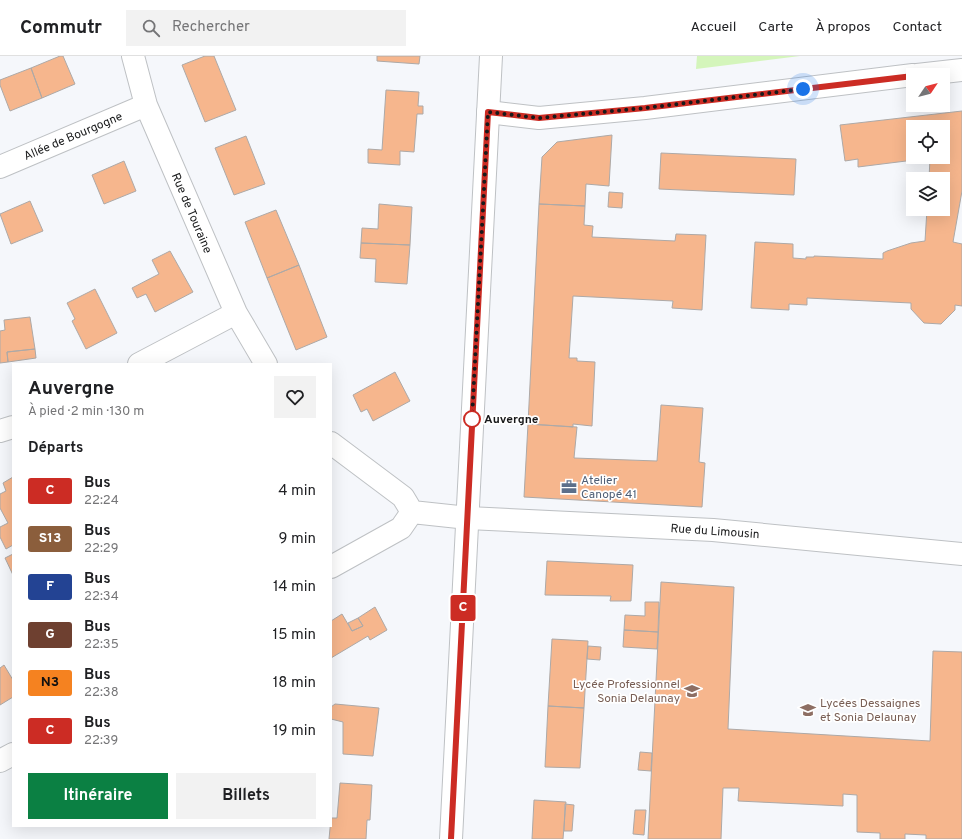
<!DOCTYPE html>
<html lang="fr">
<head>
<meta charset="utf-8">
<style>
	body { margin:0; font-family:Overpass,sans-serif; background:#f2f2f2; color:#202124; height:100vh; display:flex; flex-direction:column; font-size:15px; white-space:nowrap }
	* { box-sizing:border-box; margin:0 }
	p { font-size:13px; color:#757577 }
	.icon { flex:none; width:22px; height:22px; fill:none; stroke:currentColor; stroke-width:2; stroke-linecap:round; stroke-linejoin:round }
	.map { position:relative; flex:1; overflow:hidden }
	.drawer { position:absolute; left:12px; top:307px; width:320px; height:464px; display:flex; flex-direction:column; background:#fff; border-radius:0px; box-shadow:0 4px 16px #0002 }
	.drawer>* { flex:none }
	.badge { padding:0 8px; border-radius:3px; font-size:14px; line-height:26px }
	.needle { width:26px; rotate:55deg }
	.buttons { position:absolute; left:906px; top:12px; display:grid; gap:8px }
	.buttons a { display:grid; place-items:center; width:44px; height:44px; border-radius:0px; background:#fff; box-shadow:0 4px 16px #0002; font-size:20px }
	.you { position:absolute; width:20px; height:20px; margin:-10px; border:3px solid #fff; border-radius:50%; background:#1a73e8; box-shadow:0 0 0 6px #1a73e833 }
	.map>.badge { position:absolute; translate:-50% -50%; box-shadow:0 0 0 2px #fff }
	h2 { padding:0 16px; font-size:15px; line-height:36px }
	.round { display:grid; place-items:center; flex:none; width:42px; height:42px; border-radius:0px; background:#f2f2f2 }
	.head { display:flex; align-items:center; justify-content:space-between; height:68px; padding:0 16px }
	h1 { font-size:19px; font-weight:700; line-height:30px }
	.cta { display:flex; gap:8px; margin-top:auto; padding:8px 16px }
	.cta a { flex:1; height:46px; border-radius:0px; background:#0b8043; color:#fff; font-size:16px; font-weight:700; line-height:46px; text-align:center }
	.cta a+a { background:#f2f2f2; color:#202124 }
	ul { padding:0; list-style:none }
	li { display:flex; align-items:center; gap:12px; height:48px; padding:0 16px }
	li div { flex:1 }
	li b { display:block; font-size:15px }
	li em { font-style:normal }
	li .badge { min-width:44px; font-weight:700; text-align:center }
	header { display:flex; align-items:center; gap:24px; box-sizing:border-box; height:56px; padding:0 20px; background:#fff; border-bottom:1px solid #e0e0e0 }
	header strong { font-size:19px }
	nav { display:flex; gap:22px; margin-inline-start:auto; font-size:14px }
	.search { width:280px; height:36px; background:#f2f2f2; display:flex; align-items:center; gap:10px; box-sizing:border-box; padding:0 14px; border-radius:0px; color:#757577; font-size:15px }
	.map>svg:first-child { display:block }
</style>
</head>
<body>
<header>
<strong>Commutr</strong>
<div class="search"><svg class="icon" aria-label="search" viewBox="0 0 24 24"><circle cx="10" cy="10" r="6"/><path d="M15 15l6 6"/></svg>Rechercher</div>
<nav><a>Accueil</a><a>Carte</a><a>À propos</a><a>Contact</a></nav>
</header>
<div class="map">
<svg width="962" height="783" viewBox="0 0 962 783">
	<rect width="100%" height="100%" fill="#f5f7fb"/>
	<path fill="#d4f5bb" d="M 697,0 L 800,0 L 696,13 Z"/>
	<path fill="#f6b68d" stroke="#ada9a7" fill-rule="evenodd" d="M 60,0 L 63,0 L 75,28 L 42,42 L 31,12 Z
		M 205,0 L 214,0 L 236,54 L 205,66 L 182,9 Z
		M 377,0 L 420,0 L 419,8 L 377,5 Z
		M 31,12 L 42,42 L 10,55 L 0,29 L 0,24 Z
		M 386,34 L 419,36 L 418,50 L 423,50 L 423,58 L 417,58 L 414,96 L 400,95 L 400,109 L 368,107 L 368,93 L 382,94 Z
		M 962,55 L 962,135 L 953,186 L 962,188 L 962,250 L 955,249 L 955,254 L 941,268 L 924,267 L 911,253 L 911,247 L 807,242 L 807,249 L 789,248 L 789,254 L 751,252 L 755,186 L 793,188 L 793,202 L 806,203 L 806,201 L 814,201 L 814,200 L 883,203 L 883,197 L 887,195 L 911,187 L 925,185 L 927,153 L 943,153 L 943,123 L 929,123 L 930,102 L 858,111 L 858,103 L 845,105 L 840,69 ZM 913,71 L 943,71 L 943,101 L 913,101 Z
		M 612,79 L 609,130 L 586,128 L 585,150 L 539,148 L 542,101 L 557,86 Z
		M 246,80 L 265,128 L 234,139 L 215,92 Z
		M 661,97 L 796,103 L 794,139 L 659,133 Z
		M 124,105 L 136,135 L 104,148 L 92,119 Z
		M 609,136 L 623,137 L 622,152 L 608,151 Z
		M 30,145 L 43,175 L 11,188 L 0,158 Z
		M 379,148 L 412,151 L 410,189 L 361,187 L 362,172 L 378,173 Z
		M 539,148 L 585,150 L 584,169 L 593,170 L 592,181 L 675,185 L 676,178 L 706,179 L 702,254 L 672,252 L 673,245 L 573,240 L 569,302 L 577,302 L 577,305 L 595,306 L 592,370 L 573,368 L 573,371 L 528,368 Z
		M 276,154 L 299,209 L 267,222 L 245,166 Z
		M 361,187 L 410,189 L 407,228 L 375,226 L 376,203 L 360,202 Z
		M 170,195 L 193,236 L 155,256 L 146,238 L 137,242 L 132,232 L 159,218 L 152,204 Z
		M 299,209 L 327,281 L 296,294 L 267,222 Z
		M 95,233 L 117,277 L 86,293 L 72,265 L 75,263 L 67,247 Z
		M 30,261 L 35,293 L 7,296 L 8,306 L 0,307 L 0,275 L 5,274 L 4,264 Z
		M 35,293 L 36,302 L 8,306 L 7,296 Z
		M 395,316 L 410,345 L 373,365 L 367,353 L 361,356 L 353,339 Z
		M 661,349 L 703,352 L 699,406 L 705,407 L 702,451 L 524,441 L 528,368 L 577,371 L 574,402 L 657,405 Z
		M 13,421 L 13,489 L 6,493 L 0,481 L 0,471 L 8,467 L 0,452 L 0,438 L 6,435 L 3,427 Z
		M 13,498 L 13,519 L 5,502 Z
		M 547,505 L 633,509 L 631,545 L 610,545 L 611,540 L 545,539 Z
		M 661,526 L 734,531 L 728,673 L 930,685 L 933,595 L 962,596 L 962,783 L 926,783 L 926,779 L 905,778 L 905,783 L 880,783 L 880,777 L 857,776 L 857,739 L 843,738 L 843,750 L 738,745 L 739,732 L 723,732 L 721,783 L 648,783 Z
		M 645,546 L 659,546 L 658,576 L 624,574 L 625,559 L 645,560 Z
		M 375,551 L 387,574 L 370,584 L 368,580 L 331,602 L 331,565 L 342,558 L 352,575 L 363,570 L 358,562 Z
		M 358,562 L 363,570 L 352,575 L 348,567 Z
		M 624,574 L 658,576 L 657,593 L 623,591 Z
		M 552,583 L 588,585 L 584,652 L 548,650 Z
		M 588,590 L 601,591 L 600,604 L 587,603 Z
		M 4,609 L 13,624 L 13,641 L 0,649 L 0,612 Z
		M 335,648 L 379,652 L 373,700 L 343,698 L 343,666 L 331,663 L 331,651 Z
		M 548,650 L 584,652 L 580,712 L 545,711 Z
		M 640,696 L 652,697 L 651,715 L 638,714 Z
		M 340,727 L 372,729 L 370,764 L 367,764 L 366,783 L 329,783 L 331,762 L 337,762 Z
		M 534,744 L 566,746 L 563,783 L 532,783 Z
		M 565,748 L 574,749 L 572,775 L 564,775 Z
		M 635,754 L 646,754 L 644,779 L 633,778 Z"/>
	<g fill="none" stroke-linecap="round" stroke-linejoin="round">
		<defs>
			<path id="minor" d="M 133,0 L 146,49 L 236,257 L 266,308
				M 917,19 L 962,14
				M 488,56 L 539,62 L 645,52 L 913,19
				M 0,111 L 146,49
				M 139,308 L 236,257
				M 0,375 L 13,371
				M 331,387 L 403,441 L 412,456
				M 412,456 L 468,462 L 713,474 L 962,498
				M 331,511 L 401,472 L 412,456
				M 0,705 L 13,698"/>
			<path id="secondary" d="M 451,783 L 491,0"/>
		</defs>
		<use href="#minor" stroke="#bec1c4" stroke-width="24"/>
		<use href="#secondary" stroke="#bec1c4" stroke-width="24"/>
		<use href="#minor" stroke="#fff" stroke-width="22"/>
		<use href="#secondary" stroke="#fff" stroke-width="22"/>
	</g>
	<g fill="none" stroke-linecap="round" stroke-linejoin="round">
		<defs>
			<path id="line" d="M 451,783 L 488,56 L 539,62 L 645,52 L 913,20"/>
		</defs>
		<use href="#line" stroke="#fff" stroke-width="9"/>
		<use href="#line" stroke="#cc2c24" stroke-width="6"/>
		<path stroke="#18191a" stroke-width="4" stroke-dasharray="0 7.2" d="M 472,363 L 488,56 L 539,62 L 645,52 L 803,33"/>
	</g>
	<defs>
		<symbol id="office-bare" viewBox="-9 -9 18 18"><path d="M-6-3h4V-5.5h4V-3h4V5H-6ZM-1-4.5V-3h2v-1.5ZM-6 0V1H6V0Z" fill="#5c6f8a" stroke="#fff" stroke-width="2.5" paint-order="stroke"/></symbol>
		<symbol id="school-bare" viewBox="-9 -9 18 18"><path d="M0-5L7-2L0 1L-7-2ZM-4 1L0 2.5L4 1V4Q0 6-4 4Z" fill="#8d6e63" stroke="#fff" stroke-width="2.5" paint-order="stroke"/></symbol>
	</defs>
	<g fill-rule="evenodd">
		<use href="#office-bare" x="558" y="420" width="22" height="22"/>
		<use href="#school-bare" x="681" y="624" width="22" height="22"/>
		<use href="#school-bare" x="797" y="643" width="22" height="22"/>
	</g>
	<circle fill="#fff" stroke="#cc2c24" stroke-width="2" cx="472" cy="363" r="8"/>
	<g text-anchor="middle" stroke-width="3.5" stroke-linejoin="round" paint-order="stroke">
		<g font-size="12" fill="#18191a" stroke="#fff">
			<text transform="translate(73 80) rotate(-23)" y="4">Allée de Bourgogne</text>
			<text transform="translate(192 157) rotate(67)" y="4">Rue de Touraine</text>
			<text transform="translate(715 475) rotate(4)" y="4">Rue du Limousin</text>
		</g>
		<g font-size="12" font-weight="bold" fill="#18191a" stroke="#fff" text-anchor="start">
			<text x="484" y="367">Auvergne</text>
		</g>
		<g font-size="12" fill="#4e5e75" stroke="#fff" text-anchor="start">
			<text x="581" y="428">Atelier<tspan x="581" dy="14">Canopé 41</tspan></text>
		</g>
		<g font-size="12" fill="#785e54" stroke="#fff" text-anchor="end">
			<text x="680" y="632">Lycée Professionnel<tspan x="680" dy="14">Sonia Delaunay</tspan></text>
			<text x="820" y="651" text-anchor="start">Lycées Dessaignes<tspan x="820" dy="14">et Sonia Delaunay</tspan></text>
		</g>
	</g>
</svg>
<div class="buttons">
<a><svg class="needle" viewBox="-14 -14 28 28"><path d="M0-13l5 13h-10z" fill="#e53935"/><path d="M0 13l5-13h-10z" fill="#757577"/></svg></a>
<a><svg class="icon" aria-label="locate" viewBox="0 0 24 24"><circle cx="12" cy="12" r="6"/><path d="M12 2v4M12 18v4M2 12h4M18 12h4"/></svg></a>
<a><svg class="icon" aria-label="layers" viewBox="0 0 24 24"><path d="M12 4l9 5-9 5-9-5zM3 14l9 5 9-5"/></svg></a>
</div>
<div class="you" style="left:803px;top:33px"></div>
<b class="badge" style="left:463px;top:552px;background:#cc2c24;color:#fff">C</b>
<section class="drawer">
<div class="head"><div><h1>Auvergne</h1><p>À pied · 2 min · 130 m</p></div><a class="round"><svg class="icon" aria-label="heart" viewBox="0 0 24 24"><path d="M12 20l-8-8c-3-5 5-10 8-4 3-6 11-1 8 4z"/></svg></a></div>
<h2>Départs</h2>
<ul>
<li><span class="badge" style="background:#cc2c24;color:#fff">C</span><div><b>Bus</b><p>22:24</p></div><em>4 min</em></li>
<li><span class="badge" style="background:#8b5e3c;color:#fff">S13</span><div><b>Bus</b><p>22:29</p></div><em>9 min</em></li>
<li><span class="badge" style="background:#234393;color:#fff">F</span><div><b>Bus</b><p>22:34</p></div><em>14 min</em></li>
<li><span class="badge" style="background:#6e4030;color:#fff">G</span><div><b>Bus</b><p>22:35</p></div><em>15 min</em></li>
<li><span class="badge" style="background:#f58220;color:#111">N3</span><div><b>Bus</b><p>22:38</p></div><em>18 min</em></li>
<li><span class="badge" style="background:#cc2c24;color:#fff">C</span><div><b>Bus</b><p>22:39</p></div><em>19 min</em></li>
</ul>
<div class="cta"><a>Itinéraire</a><a>Billets</a></div>
</section>
</div>
</body>
</html>
